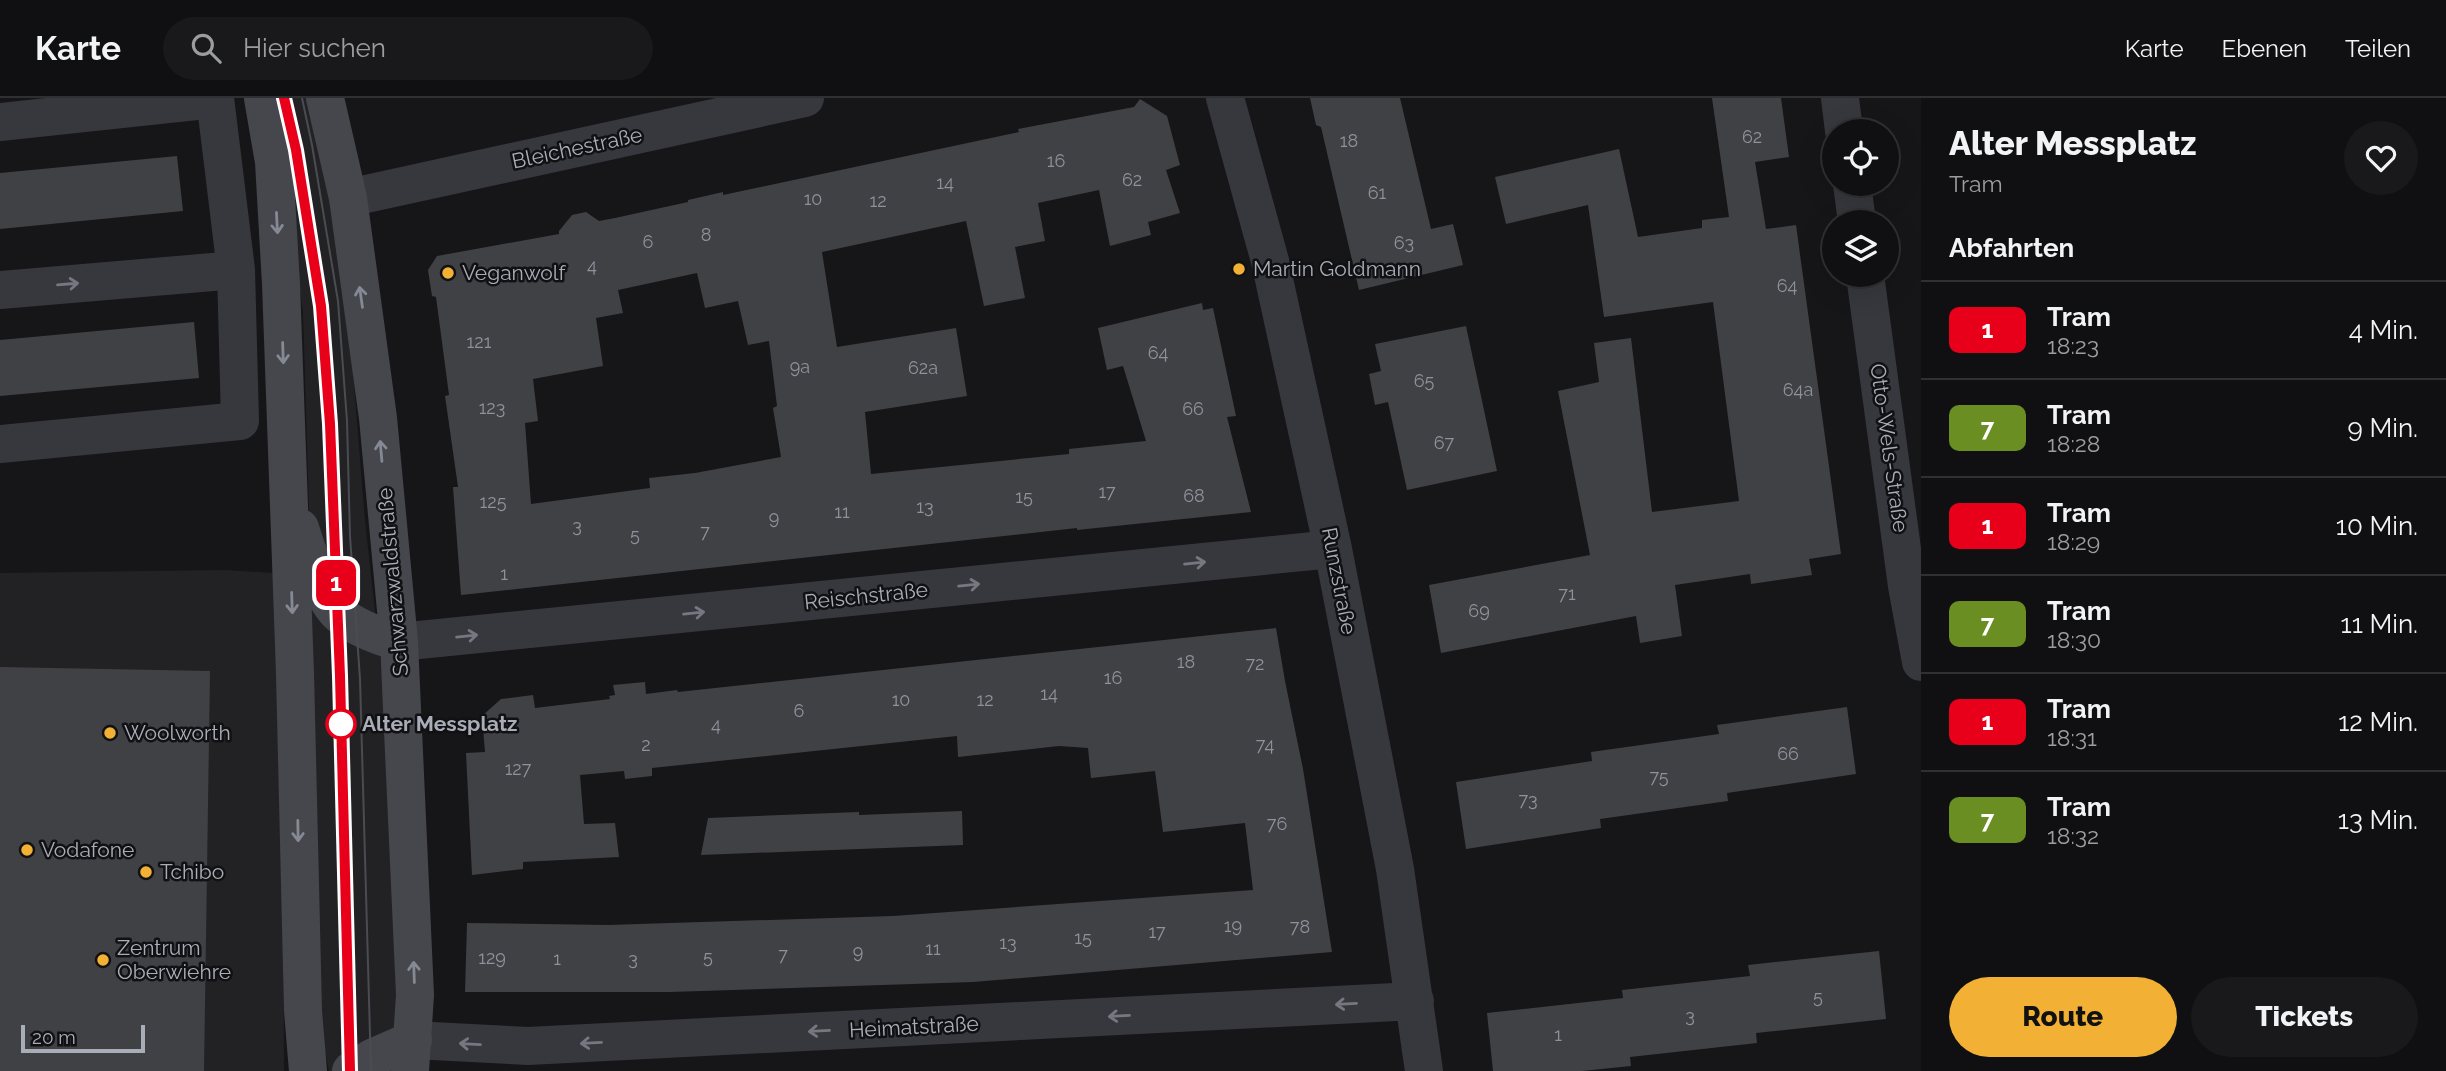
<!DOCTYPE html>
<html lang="de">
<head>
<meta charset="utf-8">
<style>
	body { margin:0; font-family:Raleway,sans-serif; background:#19191b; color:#f1f3f6; height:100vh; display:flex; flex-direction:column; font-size:26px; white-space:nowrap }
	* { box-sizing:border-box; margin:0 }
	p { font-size:23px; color:#9c9d9f }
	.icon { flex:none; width:38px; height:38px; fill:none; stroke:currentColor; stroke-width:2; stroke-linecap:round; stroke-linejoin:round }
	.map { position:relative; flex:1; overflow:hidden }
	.panel { display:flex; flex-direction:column; background:#101012; width:525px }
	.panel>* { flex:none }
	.badge { padding:0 14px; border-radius:10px; font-size:24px; line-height:46px }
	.buttons { position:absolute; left:1822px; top:21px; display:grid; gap:14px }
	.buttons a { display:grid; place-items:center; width:77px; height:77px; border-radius:50%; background:#101012; box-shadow:0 7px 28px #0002,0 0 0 2px #303032; font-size:35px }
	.scale { position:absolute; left:21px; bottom:18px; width:124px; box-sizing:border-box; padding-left:7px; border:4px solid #a8adb8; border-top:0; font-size:19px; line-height:24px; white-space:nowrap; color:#a8adb8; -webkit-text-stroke:5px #111113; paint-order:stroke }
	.map>.badge { position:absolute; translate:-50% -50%; box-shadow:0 0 0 4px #fff }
	h2 { padding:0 28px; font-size:26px; line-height:63px }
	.round { display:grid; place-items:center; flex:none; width:74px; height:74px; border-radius:37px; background:#19191b }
	.headline { display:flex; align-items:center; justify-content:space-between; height:119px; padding:0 28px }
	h1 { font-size:33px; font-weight:800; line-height:52px }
	.primary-button { display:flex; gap:14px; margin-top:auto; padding:14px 28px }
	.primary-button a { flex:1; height:80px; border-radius:42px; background:#f2b134; color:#111; font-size:28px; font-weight:800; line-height:80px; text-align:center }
	.primary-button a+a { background:#19191b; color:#f1f3f6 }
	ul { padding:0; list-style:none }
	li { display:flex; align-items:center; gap:21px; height:98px; padding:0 28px; border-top:2px solid #303032 }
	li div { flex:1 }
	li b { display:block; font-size:26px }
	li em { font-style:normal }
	li .badge { min-width:77px; font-weight:700; text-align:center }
	header { display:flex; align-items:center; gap:42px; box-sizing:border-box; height:98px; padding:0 35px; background:#101012; border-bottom:2px solid #303032 }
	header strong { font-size:33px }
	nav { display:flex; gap:38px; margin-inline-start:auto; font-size:24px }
	.search { width:490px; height:63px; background:#19191b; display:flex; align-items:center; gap:18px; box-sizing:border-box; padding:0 24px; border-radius:38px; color:#9c9d9f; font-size:26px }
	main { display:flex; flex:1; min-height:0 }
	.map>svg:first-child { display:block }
</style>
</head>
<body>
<header>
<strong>Karte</strong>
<div class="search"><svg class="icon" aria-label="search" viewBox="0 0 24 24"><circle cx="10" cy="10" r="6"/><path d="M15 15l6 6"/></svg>Hier suchen</div>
<nav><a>Karte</a><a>Ebenen</a><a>Teilen</a></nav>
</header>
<main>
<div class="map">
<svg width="1921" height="973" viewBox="0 0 1921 973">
	<rect width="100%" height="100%" fill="#161618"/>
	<path fill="#222225" d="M 267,0 L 307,0 L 332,107 L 351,248 L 365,423 L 385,602 L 397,900 L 394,973 L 329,973 L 315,903 L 311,477 L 303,214 L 280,57 Z
		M 225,472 L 273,475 L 283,694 L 284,973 L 0,973 L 0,475 Z"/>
	<path fill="#404145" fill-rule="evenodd" d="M 1310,0 L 1400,0 L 1431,131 L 1453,126 L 1463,167 L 1359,192 L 1321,29 L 1316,27 Z
		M 1712,0 L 1781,0 L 1789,59 L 1755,64 L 1766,131 L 1796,127 L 1841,456 L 1809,461 L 1812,477 L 1751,486 L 1750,476 L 1675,487 L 1682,538 L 1640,545 L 1636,518 L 1441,555 L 1429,487 L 1590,457 L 1558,293 L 1599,284 L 1594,245 L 1631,240 L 1652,414 L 1739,403 L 1713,204 L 1604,219 L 1588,107 L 1506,126 L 1495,79 L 1619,51 L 1638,139 L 1702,130 L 1702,122 L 1729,119 Z
		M 1140,1 L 1167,18 L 1180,67 L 1166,72 L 1180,115 L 1148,124 L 1151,137 L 1110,148 L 1099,92 L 1038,105 L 1045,143 L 1015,149 L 1025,200 L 984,208 L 966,123 L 822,154 L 837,249 L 956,230 L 967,298 L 865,314 L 871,376 L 1069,356 L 1069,351 L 1146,343 L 1123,268 L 1107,272 L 1098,230 L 1202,205 L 1203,212 L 1213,210 L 1236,318 L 1227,319 L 1251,414 L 1077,432 L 1077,430 L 461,497 L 453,389 L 458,389 L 445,298 L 449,297 L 436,199 L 432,198 L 428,172 L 437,158 L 559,136 L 559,133 L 572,117 L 586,114 L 599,123 L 615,120 L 688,104 L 688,102 L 723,94 L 723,97 L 1019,34 L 1018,31 L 1134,9 ZM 697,175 L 705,210 L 738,203 L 748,247 L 769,243 L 777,308 L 773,310 L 781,359 L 695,375 L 649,380 L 650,390 L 531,406 L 525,325 L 538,323 L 533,281 L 603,268 L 596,220 L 623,215 L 618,192 Z
		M 177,58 L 183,113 L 0,131 L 0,75 Z
		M 194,224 L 199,280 L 0,298 L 0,242 Z
		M 1466,228 L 1497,373 L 1407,392 L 1388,304 L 1375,307 L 1369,276 L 1381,273 L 1375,246 Z
		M 1276,530 L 1285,583 L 1303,671 L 1332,854 L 973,884 L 670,894 L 465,894 L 467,825 L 608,827 L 893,818 L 1253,792 L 1245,725 L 1163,734 L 1155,673 L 1091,680 L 1088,650 L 1059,648 L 958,659 L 957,638 L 652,670 L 652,678 L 625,681 L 624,673 L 580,677 L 584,726 L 615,725 L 619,759 L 523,764 L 523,771 L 472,777 L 466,655 L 485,654 L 482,618 L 501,601 L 533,597 L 535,610 L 610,601 L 609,598 L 615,597 L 613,587 L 645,584 L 646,596 L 677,592 L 678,594 Z
		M 0,569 L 210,573 L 204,973 L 0,973 Z
		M 1847,609 L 1856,676 L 1727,695 L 1728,703 L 1600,721 L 1601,730 L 1466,751 L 1456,684 L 1592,663 L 1591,654 L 1719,636 L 1717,627 Z
		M 962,713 L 963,747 L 701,757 L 708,720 L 859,714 L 859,717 Z
		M 1879,853 L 1886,921 L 1756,935 L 1757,945 L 1630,959 L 1631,968 L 1582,973 L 1493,973 L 1487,915 L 1623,900 L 1622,892 L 1750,878 L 1748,867 Z"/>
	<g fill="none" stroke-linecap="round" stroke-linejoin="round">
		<path stroke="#37383d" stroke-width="38" d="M 1225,0 L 1270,163 L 1333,451 L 1395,771 L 1424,973
			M 1840,0 L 1844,33
			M 0,24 L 215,1
			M 1852,86 L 1857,124
			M 348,100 L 805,0
			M 1865,177 L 1907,488 L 1921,564
			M 0,192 L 236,172
			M 0,346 L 240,323 L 236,172 L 215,0
			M 399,544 L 1333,451
			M 413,942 L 528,948 L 1415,903"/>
		<path stroke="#45474d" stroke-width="38" d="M 263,0 L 274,64 L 281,186 L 295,575 L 303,913 L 308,973
			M 325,0 L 348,100 L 378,320 L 399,544 L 415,897 L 410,973
			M 300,430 C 307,452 322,501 339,516 C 356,530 378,538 399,544
			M 351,973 L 372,960 L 413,942"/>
		<path stroke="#4a4c52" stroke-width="2" d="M 284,0 L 296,52 L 321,208 L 330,326 L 340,578 L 350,973
			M 302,0 L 312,47 L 338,203 L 347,323 L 350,438 L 360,581 L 371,973"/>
	</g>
	<defs><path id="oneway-shaft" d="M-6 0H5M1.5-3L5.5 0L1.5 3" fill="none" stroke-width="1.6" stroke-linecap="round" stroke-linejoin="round" transform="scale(1.75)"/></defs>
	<g stroke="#858993">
		<use href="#oneway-shaft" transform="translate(277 125) rotate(87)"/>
		<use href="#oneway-shaft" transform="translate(361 199) rotate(-98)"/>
		<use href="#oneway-shaft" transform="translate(283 255) rotate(88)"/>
		<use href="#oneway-shaft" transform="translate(381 353) rotate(-95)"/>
		<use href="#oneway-shaft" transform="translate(292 505) rotate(88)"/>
		<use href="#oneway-shaft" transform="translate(298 733) rotate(89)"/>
		<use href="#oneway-shaft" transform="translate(414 874) rotate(-92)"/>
	</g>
	<g stroke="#757881">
		<use href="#oneway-shaft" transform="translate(68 186) rotate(-5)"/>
		<use href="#oneway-shaft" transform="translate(1195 465) rotate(-6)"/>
		<use href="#oneway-shaft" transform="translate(969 487) rotate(-6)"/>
		<use href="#oneway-shaft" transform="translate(694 515) rotate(-6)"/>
		<use href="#oneway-shaft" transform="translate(467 538) rotate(-6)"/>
		<use href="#oneway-shaft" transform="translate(1346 906) rotate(177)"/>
		<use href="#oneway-shaft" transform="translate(1119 918) rotate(177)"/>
		<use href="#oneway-shaft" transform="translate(819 933) rotate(177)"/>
		<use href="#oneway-shaft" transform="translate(591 945) rotate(177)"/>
		<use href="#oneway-shaft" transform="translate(470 946) rotate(-177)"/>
	</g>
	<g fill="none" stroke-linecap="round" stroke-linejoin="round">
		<defs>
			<path id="line" d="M 284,0 L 296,52 L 321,208 L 330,326 L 340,578 L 350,973"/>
		</defs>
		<use href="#line" stroke="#fff" stroke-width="16"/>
		<use href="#line" stroke="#e8001b" stroke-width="10"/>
	</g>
	<g fill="#f2b134" stroke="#111113" stroke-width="2.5">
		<circle cx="1239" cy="171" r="7"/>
		<circle cx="448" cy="175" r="7"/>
		<circle cx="110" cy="635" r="7"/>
		<circle cx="27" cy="752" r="7"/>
		<circle cx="146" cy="774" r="7"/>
		<circle cx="103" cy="862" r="7"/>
	</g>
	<circle fill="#fff" stroke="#e8001b" stroke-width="3.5" cx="341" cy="626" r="14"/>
	<g text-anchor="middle" stroke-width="5" stroke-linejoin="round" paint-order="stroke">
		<g font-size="18" fill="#8e929b">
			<text x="1752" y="45">62</text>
			<text x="1349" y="49">18</text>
			<text x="1056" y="69">16</text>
			<text x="1132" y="88">62</text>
			<text x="945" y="91">14</text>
			<text x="1377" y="101">61</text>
			<text x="813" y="107">10</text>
			<text x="878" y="109">12</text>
			<text x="706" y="143">8</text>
			<text x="648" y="150">6</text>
			<text x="1404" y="151">63</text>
			<text x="592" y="174">4</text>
			<text x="1787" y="194">64</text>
			<text x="479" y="250">121</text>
			<text x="1158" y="261">64</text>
			<text x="800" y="275">9a</text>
			<text x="923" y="276">62a</text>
			<text x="1424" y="289">65</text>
			<text x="1798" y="298">64a</text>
			<text x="492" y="316">123</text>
			<text x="1193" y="317">66</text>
			<text x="1444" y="351">67</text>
			<text x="1107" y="400">17</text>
			<text x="1194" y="404">68</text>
			<text x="1024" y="405">15</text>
			<text x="493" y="410">125</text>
			<text x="925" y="415">13</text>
			<text x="842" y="420">11</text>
			<text x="774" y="426">9</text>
			<text x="577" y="434">3</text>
			<text x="705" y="440">7</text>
			<text x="635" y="443">5</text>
			<text x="504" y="482">1</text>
			<text x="1567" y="502">71</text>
			<text x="1479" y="519">69</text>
			<text x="1186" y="570">18</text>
			<text x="1255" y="572">72</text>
			<text x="1113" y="586">16</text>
			<text x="1049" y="602">14</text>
			<text x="901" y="608">10</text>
			<text x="985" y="608">12</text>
			<text x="799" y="619">6</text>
			<text x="716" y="633">4</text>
			<text x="646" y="653">2</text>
			<text x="1265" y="653">74</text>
			<text x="1788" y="662">66</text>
			<text x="518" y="677">127</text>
			<text x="1659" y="685">75</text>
			<text x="1528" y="708">73</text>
			<text x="1277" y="732">76</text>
			<text x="1233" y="834">19</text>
			<text x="1300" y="835">78</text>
			<text x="1157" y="840">17</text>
			<text x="1083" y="846">15</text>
			<text x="1008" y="851">13</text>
			<text x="933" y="857">11</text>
			<text x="858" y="860">9</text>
			<text x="783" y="863">7</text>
			<text x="708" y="865">5</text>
			<text x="492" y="866">129</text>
			<text x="557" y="867">1</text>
			<text x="633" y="867">3</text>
			<text x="1818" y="905">5</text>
			<text x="1690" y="924">3</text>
			<text x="1558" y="943">1</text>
		</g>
		<g font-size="21" fill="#a8adb8" stroke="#111113">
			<text transform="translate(577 50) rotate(-12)" y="7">Bleichestraße</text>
			<text transform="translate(1889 350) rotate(82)" y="7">Otto-Wels-Straße</text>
			<text transform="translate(1339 483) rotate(79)" y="7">Runzstraße</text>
			<text transform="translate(393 484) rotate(-95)" y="7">Schwarzwaldstraße</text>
			<text transform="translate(866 498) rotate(-6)" y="7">Reischstraße</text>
			<text transform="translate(914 929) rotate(-3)" y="7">Heimatstraße</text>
		</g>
		<g font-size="21" fill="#a8adb8" stroke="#111113" text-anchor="start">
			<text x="1253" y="178">Martin Goldmann</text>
			<text x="462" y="182">Veganwolf</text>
			<text x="124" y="642">Woolworth</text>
			<text x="41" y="759">Vodafone</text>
			<text x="160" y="781">Tchibo</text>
			<text x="117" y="857">Zentrum<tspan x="117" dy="24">Oberwiehre</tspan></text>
		</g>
		<g font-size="21" font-weight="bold" fill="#a8adb8" stroke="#111113" text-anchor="start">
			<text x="362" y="633">Alter Messplatz</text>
		</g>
	</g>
</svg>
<div class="buttons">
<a><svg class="icon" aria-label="locate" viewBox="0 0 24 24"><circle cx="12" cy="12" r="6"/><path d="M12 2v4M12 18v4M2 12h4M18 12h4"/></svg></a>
<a><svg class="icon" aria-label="layers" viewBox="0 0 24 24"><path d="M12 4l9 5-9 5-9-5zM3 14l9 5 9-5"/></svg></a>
</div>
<div class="scale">20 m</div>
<b class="badge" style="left:336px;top:485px;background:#e8001b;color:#fff">1</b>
</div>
<section class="panel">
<div class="headline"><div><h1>Alter Messplatz</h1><p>Tram</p></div><a class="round"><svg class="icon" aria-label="heart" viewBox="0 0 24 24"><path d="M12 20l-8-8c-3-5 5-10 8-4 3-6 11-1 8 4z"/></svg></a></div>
<h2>Abfahrten</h2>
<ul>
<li><span class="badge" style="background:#e8001b;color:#fff">1</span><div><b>Tram</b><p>18:23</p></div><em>4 Min.</em></li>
<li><span class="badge" style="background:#6b8e23;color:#fff">7</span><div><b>Tram</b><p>18:28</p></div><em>9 Min.</em></li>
<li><span class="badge" style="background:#e8001b;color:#fff">1</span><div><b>Tram</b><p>18:29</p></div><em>10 Min.</em></li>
<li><span class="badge" style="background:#6b8e23;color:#fff">7</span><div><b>Tram</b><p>18:30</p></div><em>11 Min.</em></li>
<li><span class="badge" style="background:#e8001b;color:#fff">1</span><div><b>Tram</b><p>18:31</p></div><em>12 Min.</em></li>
<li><span class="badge" style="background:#6b8e23;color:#fff">7</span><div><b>Tram</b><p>18:32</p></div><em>13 Min.</em></li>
</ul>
<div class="primary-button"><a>Route</a><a>Tickets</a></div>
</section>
</main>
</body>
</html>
